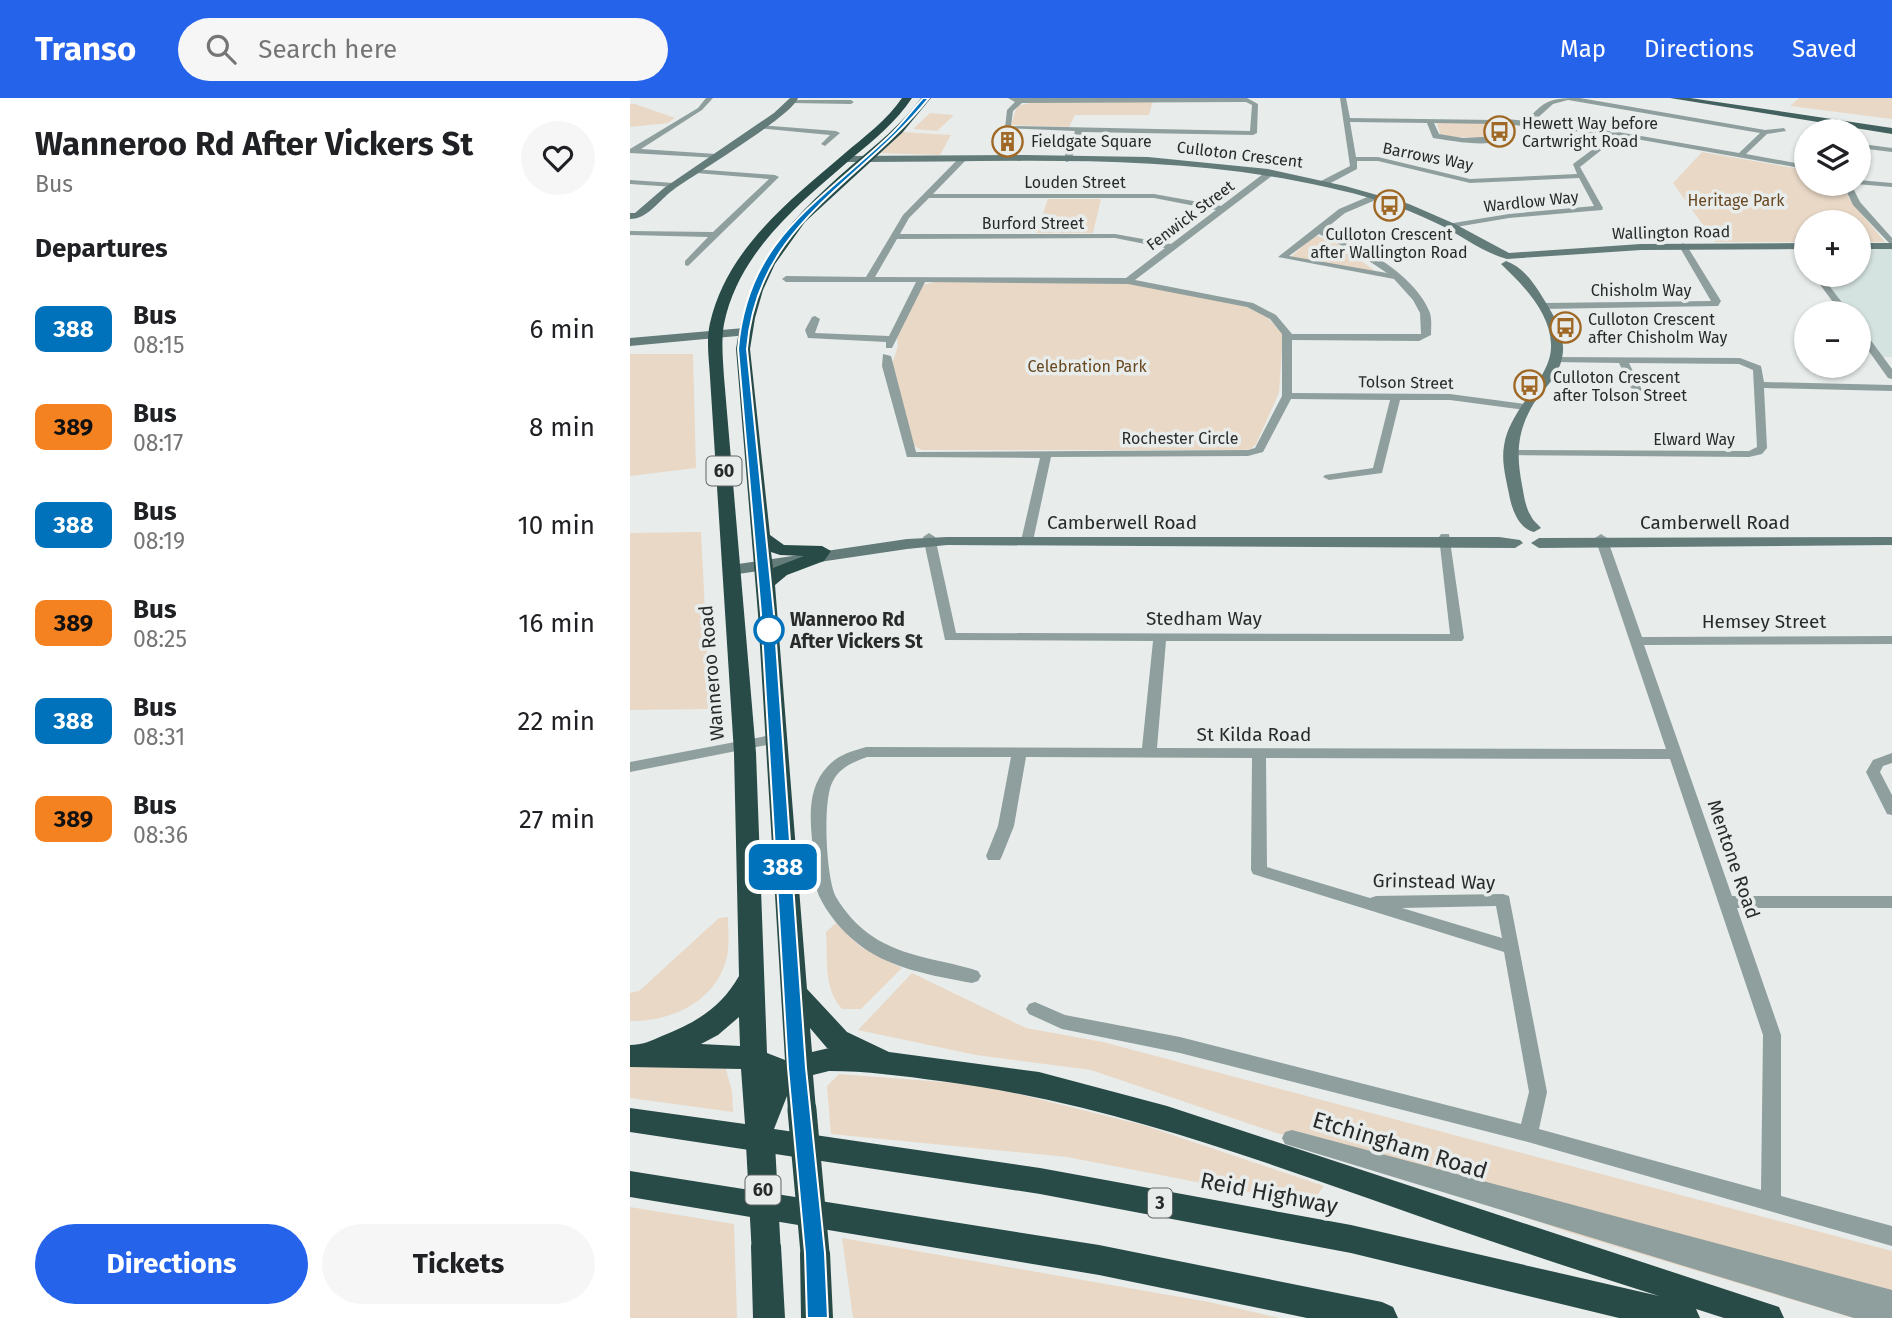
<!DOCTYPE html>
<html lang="en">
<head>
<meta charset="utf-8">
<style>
	body { margin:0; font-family:"Fira Sans",sans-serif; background:#f6f6f6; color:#202124; height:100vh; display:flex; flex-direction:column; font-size:26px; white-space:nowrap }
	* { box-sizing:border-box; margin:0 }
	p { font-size:23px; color:#757577 }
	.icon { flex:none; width:38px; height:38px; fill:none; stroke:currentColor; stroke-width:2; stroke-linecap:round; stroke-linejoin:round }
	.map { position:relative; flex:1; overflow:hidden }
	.sheet { display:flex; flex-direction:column; background:#fff; width:630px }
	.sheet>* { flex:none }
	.badge { padding:0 14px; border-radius:10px; font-size:24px; line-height:46px }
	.fabs { position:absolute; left:1164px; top:21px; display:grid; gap:14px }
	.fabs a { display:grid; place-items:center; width:77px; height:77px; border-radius:50%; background:#fff; box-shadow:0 2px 5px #0004; font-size:35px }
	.map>.badge { position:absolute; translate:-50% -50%; box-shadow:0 0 0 4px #fff }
	h2 { padding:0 35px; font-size:26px; line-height:63px }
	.round { display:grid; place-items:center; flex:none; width:74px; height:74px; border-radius:37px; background:#f6f6f6 }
	.head { display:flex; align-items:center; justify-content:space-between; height:119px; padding:0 35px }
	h1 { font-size:33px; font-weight:700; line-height:52px }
	.primary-button { display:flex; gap:14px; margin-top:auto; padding:14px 35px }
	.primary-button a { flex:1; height:80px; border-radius:42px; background:#2563eb; color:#fff; font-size:28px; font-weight:700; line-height:80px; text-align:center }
	.primary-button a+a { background:#f6f6f6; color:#202124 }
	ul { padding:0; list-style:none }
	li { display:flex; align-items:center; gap:21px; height:98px; padding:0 35px }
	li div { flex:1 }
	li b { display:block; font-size:26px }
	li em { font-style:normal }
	li .badge { min-width:77px; font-weight:700; text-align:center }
	header { display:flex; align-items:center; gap:42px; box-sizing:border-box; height:98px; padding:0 35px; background:#2563eb; color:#fff }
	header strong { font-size:33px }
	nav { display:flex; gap:38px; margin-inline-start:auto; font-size:24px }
	.search { width:490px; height:63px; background:#f6f6f6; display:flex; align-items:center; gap:18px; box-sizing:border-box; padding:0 24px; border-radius:38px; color:#757577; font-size:26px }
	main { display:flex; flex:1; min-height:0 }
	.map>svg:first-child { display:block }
</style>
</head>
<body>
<header>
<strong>Transo</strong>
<div class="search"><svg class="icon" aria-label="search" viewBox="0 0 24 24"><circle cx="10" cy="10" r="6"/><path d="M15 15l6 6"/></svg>Search here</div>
<nav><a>Map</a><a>Directions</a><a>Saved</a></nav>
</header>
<main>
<section class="sheet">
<div class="head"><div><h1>Wanneroo Rd After Vickers St</h1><p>Bus</p></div><a class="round"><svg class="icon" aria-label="heart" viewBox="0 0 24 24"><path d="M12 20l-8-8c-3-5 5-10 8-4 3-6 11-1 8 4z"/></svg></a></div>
<h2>Departures</h2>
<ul>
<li><span class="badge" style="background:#0072bc;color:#fff">388</span><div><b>Bus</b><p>08:15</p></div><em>6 min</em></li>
<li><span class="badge" style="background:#f58220;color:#111">389</span><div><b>Bus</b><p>08:17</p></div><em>8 min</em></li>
<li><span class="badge" style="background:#0072bc;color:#fff">388</span><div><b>Bus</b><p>08:19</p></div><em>10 min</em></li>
<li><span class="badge" style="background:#f58220;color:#111">389</span><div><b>Bus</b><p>08:25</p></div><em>16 min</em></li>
<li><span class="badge" style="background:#0072bc;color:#fff">388</span><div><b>Bus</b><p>08:31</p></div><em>22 min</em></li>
<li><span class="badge" style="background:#f58220;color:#111">389</span><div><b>Bus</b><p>08:36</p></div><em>27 min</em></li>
</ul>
<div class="primary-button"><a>Directions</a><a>Tickets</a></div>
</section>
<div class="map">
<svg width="1262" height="1220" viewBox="0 0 1262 1220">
	<rect width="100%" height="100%" fill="#e8edec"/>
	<path fill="#d4e2e0" d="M 1229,151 L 1262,151 L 1262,259 L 1252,259 L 1229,228 L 1228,215 L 1219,215 L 1190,177 L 1228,177 Z"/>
	<path fill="#e9d8c6" d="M 1169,0 L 1262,0 L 1262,21 L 1160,8 Z
		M 408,3 L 523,3 L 519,17 L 445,17 L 439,29 L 381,27 L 387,8 Z
		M 0,6 L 5,6 L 45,20 L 38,25 L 0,29 Z
		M 300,15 L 324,17 L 307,33 L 283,31 Z
		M 807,25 L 863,25 L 869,40 L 817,39 L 810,36 Z
		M 273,34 L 321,37 L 310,57 L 249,55 Z
		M 1072,54 L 1176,72 L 1176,86 L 1212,86 L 1220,102 L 1255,144 L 1229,144 L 1228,124 L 1176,124 L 1176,144 L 1085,144 L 1043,85 Z
		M 418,101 L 471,101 L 463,135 L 406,135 Z
		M 685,137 L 712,148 L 749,176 L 661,159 Z
		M 304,184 L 473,184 L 515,187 L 615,208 L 638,220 L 653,237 L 649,295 L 626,346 L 621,351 L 612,352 L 292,352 L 284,348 L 262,266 L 268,248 L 267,240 L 293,187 Z
		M 0,256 L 63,256 L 66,370 L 0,378 Z
		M 71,434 L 80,611 L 0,612 L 0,435 Z
		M 98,819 C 98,833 100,850 96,863 C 84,904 41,924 0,923 L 0,895 L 9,893 L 89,820 Z
		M 206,825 L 232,850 L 272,870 L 231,911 L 212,911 C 193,890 198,861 196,834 Z
		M 282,875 L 396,930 L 473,944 L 1262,1153 L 1262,1220 L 1223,1220 L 941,1135 L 461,972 L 346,957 L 228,932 Z
		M 0,967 L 96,971 L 102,994 L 103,1014 L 0,1000 Z
		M 209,976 L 352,987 L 513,1027 L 694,1088 L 684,1101 L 618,1094 L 437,1059 L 201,1036 L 197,988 Z
		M 0,1109 L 104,1126 L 107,1220 L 0,1220 Z
		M 212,1140 L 579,1204 L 650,1220 L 223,1220 Z"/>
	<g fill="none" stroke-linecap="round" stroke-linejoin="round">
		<path fill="#8f9f9e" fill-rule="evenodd" d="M 76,0 L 83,0 L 72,12 L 11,51 L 86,56 L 89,56 L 89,60 L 0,55 L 0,51 L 68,10 Z
			M 378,0 L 617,0 L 628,6 L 627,35 L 623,37 L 452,34 L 441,62 L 437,64 L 433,62 L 445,33 L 375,30 L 377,12 L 385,4 ZM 616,4 L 622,7 L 620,33 L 381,28 L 383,13 L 392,5 Z
			M 710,0 L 716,0 L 720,20 L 865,22 L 868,20 L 897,23 C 914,1 923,0 950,0 L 1135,32 L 1154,30 L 1156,33 L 1137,36 L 1116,56 L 1176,67 L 1176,71 L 989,38 L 950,69 L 973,110 L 972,112 L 879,120 L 820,130 L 817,130 L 817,126 L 879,116 L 964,108 L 949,80 L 840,85 L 748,63 L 727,63 L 727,71 L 697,87 L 691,87 L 691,83 L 720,68 ZM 938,2 L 1130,35 L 1109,55 L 988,34 L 903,24 L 923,6 ZM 720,24 L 797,25 L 803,40 C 822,43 864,51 879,39 L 873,26 L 982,37 L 943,66 L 947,76 L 840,81 L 748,59 L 726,59 ZM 804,25 L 866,26 L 871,38 L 833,40 L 809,36 Z
			M 163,2 L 221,2 L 224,4 L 221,6 L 161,5 Z
			M 130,27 L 206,33 L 210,35 L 195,48 L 191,46 L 200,37 L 128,30 Z
			M 1232,46 L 1262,50 L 1262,54 L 1229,50 Z
			M 329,60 L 336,62 L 303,96 L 524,96 L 591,108 L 637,73 L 643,73 L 643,77 L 505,182 L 623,205 L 646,217 L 662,236 L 791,236 L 790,215 L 783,202 L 764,181 L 648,159 L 709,111 L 742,97 L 748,97 L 748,101 L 715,115 L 694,132 C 730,147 785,176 800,215 C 802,222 801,230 801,237 L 789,243 L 662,242 L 662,295 L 820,296 L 895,306 L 900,309 L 895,312 L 820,302 L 770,302 L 752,375 L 699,382 L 693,379 L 695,377 L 743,370 L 760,302 L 661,301 L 633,354 L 618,358 L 421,359 L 403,443 L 397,447 L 393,446 L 391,443 L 410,360 L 277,359 L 252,268 L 253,256 L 261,258 L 286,354 L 618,352 L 625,350 L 652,298 L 652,236 L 640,221 L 617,209 L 498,186 L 295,184 L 262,250 L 256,250 L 256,244 L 178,240 L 175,232 L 182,219 L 185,218 L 190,221 L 185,235 L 259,238 L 286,184 L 156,184 L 152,181 L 156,178 L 236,179 L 273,117 ZM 299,100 L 524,100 L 586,112 L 541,146 L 485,136 L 270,136 L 279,120 ZM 689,136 L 730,157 L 757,175 L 659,158 ZM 485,140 L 535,150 L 496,180 L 245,179 L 267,141 Z
			M 63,71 L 145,77 L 149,79 L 58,168 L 55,167 L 55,163 L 78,139 L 0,137 L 0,133 L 83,134 L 139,81 L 66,75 L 62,73 Z
			M 0,82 L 44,85 L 48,87 L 44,89 L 0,86 Z
			M 1228,82 L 1262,85 L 1262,89 L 1226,86 L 1228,86 Z
			M 1213,86 L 1221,86 L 1230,104 L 1262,140 L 1262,148 L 1223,107 Z
			M 1053,145 L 1057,148 L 1091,203 L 1088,208 L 913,211 L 908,208 L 913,205 L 1081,203 L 1049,148 Z
			M 1165,145 L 1176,156 L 1176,165 L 1161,148 Z
			M 1183,177 L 1191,177 L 1220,215 L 1211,215 Z
			M 1228,228 L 1231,229 L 1262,271 L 1262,281 L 1258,280 L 1228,238 Z
			M 927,259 L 1110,260 L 1131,268 L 1134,284 L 1262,287 L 1262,293 L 1134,290 L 1137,350 L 1132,356 L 1119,359 L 875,357 L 874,355 L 879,352 L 1119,353 L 1127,349 L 1123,272 L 1109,266 L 999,265 L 1012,292 L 1007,295 L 1002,292 L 989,265 L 924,264 L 922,262 Z
			M 299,435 L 305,439 L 326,535 L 820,536 L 809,439 L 811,436 L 819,436 L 834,540 L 832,543 L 536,543 L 527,650 L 1036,651 L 965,440 L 971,436 L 977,440 L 1012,539 L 1262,538 L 1262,546 L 1014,547 L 1102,798 L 1262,798 L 1262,810 L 1107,810 L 1151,937 L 1151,1098 L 1262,1128 L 1262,1148 L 898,1044 L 550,955 L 432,931 L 399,916 L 396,911 L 399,906 L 405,904 L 435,917 L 550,939 L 891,1026 L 899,994 L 874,854 L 623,776 L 621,772 L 622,660 L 396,659 L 384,728 L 372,758 L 370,762 L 358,762 L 356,758 L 368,728 L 381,659 L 237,659 C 224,664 210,669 203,683 C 192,701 196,780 206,799 C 214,813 228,829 242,838 C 274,860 312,861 348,873 L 351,878 L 348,883 L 342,885 C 304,878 256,870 226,844 C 211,832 197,815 189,798 C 184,786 185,773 184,761 C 181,729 174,693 198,668 C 208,657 222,653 236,649 L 512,650 L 523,543 L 315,542 L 293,439 ZM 636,660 L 1040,661 L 1133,937 L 1131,1092 L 909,1031 L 917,994 L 879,798 L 873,796 L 746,798 L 740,800 L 637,769 ZM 866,808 L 872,840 L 772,810 Z
			M 147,636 L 154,641 L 152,644 L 0,674 L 0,664 Z
			M 1262,655 L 1262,665 L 1253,668 L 1250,674 L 1262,697 L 1262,717 L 1257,716 L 1236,674 L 1243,662 Z
			M 662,1032 L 1262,1192 L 1262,1220 L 1224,1220 L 662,1048 L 655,1046 L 652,1040 L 655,1034 Z"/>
		<path fill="#637b79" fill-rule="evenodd" d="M 160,0 L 168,0 C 162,18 65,76 43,92 C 29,102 18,121 0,121 L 0,115 L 5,115 L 34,90 L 144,15 Z
			M 395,57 L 518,59 L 638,71 L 715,88 L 779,106 L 825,126 L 879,155 L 1011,146 L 1176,145 L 1176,151 L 1011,152 L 877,161 C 851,154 830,136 806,125 C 772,108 733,97 696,89 C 537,53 375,65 214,64 L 209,61 L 214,58 Z
			M 1228,145 L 1262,145 L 1262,151 L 1228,151 Z
			M 876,163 C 893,169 904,185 913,200 C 924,218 937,238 932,260 C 929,277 914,291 904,305 C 887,333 886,356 892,387 C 894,397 895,409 901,418 C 903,423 908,426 911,430 L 904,434 C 890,431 883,414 880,401 C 877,384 871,365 874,348 C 879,310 923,280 921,246 C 920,214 892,186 871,166 Z
			M 114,230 L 120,234 L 118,237 L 0,248 L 0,240 Z
			M 317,439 L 869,439 L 890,442 L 893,445 L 885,450 L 317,447 L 277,451 L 101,477 L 93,472 L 101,467 L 277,441 Z
			M 1262,439 L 1262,447 L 909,450 L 901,445 L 909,440 Z"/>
		<path fill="#43615e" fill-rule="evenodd" d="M 1040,0 L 1060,0 L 1262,30 L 1262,36 Z"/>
		<path fill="#284b48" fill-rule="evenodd" d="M 272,0 L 282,0 C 266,24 244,42 222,60 C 169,106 109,153 94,226 C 91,243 93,262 94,279 L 126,655 L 137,955 L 155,962 L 128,516 L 106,251 C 119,164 158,123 222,67 C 247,46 272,26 291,0 L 301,0 L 272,35 L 175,124 L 145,166 L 133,192 L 125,220 L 120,251 L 140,437 L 154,447 L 192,448 L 201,453 L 194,463 L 157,477 L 145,487 L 177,891 L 217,934 L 259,954 L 409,974 L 537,1008 L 1149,1209 L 1154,1220 L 1094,1220 L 1066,1211 L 1070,1220 L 989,1220 L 721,1155 L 410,1096 L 0,1034 L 0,1010 L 115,1026 L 111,971 L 0,969 L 0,947 C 12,947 21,943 32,938 C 65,925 91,910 109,878 L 104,655 L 80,279 C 79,261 76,243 80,225 C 97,151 159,103 214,56 C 234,39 257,22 272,0 ZM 141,454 L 150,457 L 174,458 L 143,470 ZM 109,919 L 110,948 L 71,946 L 88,937 ZM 180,930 L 197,950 L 199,950 L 182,954 ZM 199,973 C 236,973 273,978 310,983 C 460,1002 601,1052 743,1102 C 838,1136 933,1168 1029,1198 L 721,1127 L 410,1070 L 144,1031 L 157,998 L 158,1012 L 162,1021 L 172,1024 L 182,1021 L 186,1012 L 183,977 Z
			M 0,1073 L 469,1147 L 752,1204 L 763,1209 L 768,1220 L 677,1220 L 469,1177 L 0,1099 Z
			M 136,1134 L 147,1138 L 151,1148 L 155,1220 L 123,1220 L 121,1148 L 125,1138 Z
			M 185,1140 L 196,1145 L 200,1155 L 203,1220 L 171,1220 L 170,1155 L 174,1145 Z"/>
		<path stroke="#284b48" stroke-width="29" d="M 172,1012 L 185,1155
			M 130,1037 L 136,1148"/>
	</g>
	<path fill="#0072bc" stroke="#fff" stroke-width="2" d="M 293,0 L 299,0 C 229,87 127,125 117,251 L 144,516 L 176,970 L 195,1155 L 198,1220 L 177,1220 L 175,1155 L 158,970 L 131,516 L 108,251 C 117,142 187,106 258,39 C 271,27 282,12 293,0 Z"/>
	<defs>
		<symbol id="bus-ring" viewBox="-11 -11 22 22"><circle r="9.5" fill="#e8edec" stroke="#9f6824" stroke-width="1.5"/><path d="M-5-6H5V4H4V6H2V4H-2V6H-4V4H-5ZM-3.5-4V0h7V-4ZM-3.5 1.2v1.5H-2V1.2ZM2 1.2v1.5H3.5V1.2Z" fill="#9f6824"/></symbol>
		<symbol id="building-ring" viewBox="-11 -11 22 22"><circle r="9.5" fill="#e8edec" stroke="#9f6824" stroke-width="1.5"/><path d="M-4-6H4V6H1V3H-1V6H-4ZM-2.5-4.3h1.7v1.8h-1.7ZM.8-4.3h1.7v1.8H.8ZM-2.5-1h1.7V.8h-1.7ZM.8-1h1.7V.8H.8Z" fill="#9f6824"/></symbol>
	</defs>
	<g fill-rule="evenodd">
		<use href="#bus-ring" x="852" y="16" width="35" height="35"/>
		<use href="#building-ring" x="360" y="26" width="35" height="35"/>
		<use href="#bus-ring" x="742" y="90" width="35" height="35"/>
		<use href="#bus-ring" x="918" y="212" width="35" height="35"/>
		<use href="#bus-ring" x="882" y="270" width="35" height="35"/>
	</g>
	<circle fill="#fff" stroke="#0072bc" stroke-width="3.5" cx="139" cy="532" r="14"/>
	<g text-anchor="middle" stroke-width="7" stroke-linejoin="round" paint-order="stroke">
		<g font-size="16" fill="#292b2b" stroke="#e8edec" text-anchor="start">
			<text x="892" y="31">Hewett Way before<tspan x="892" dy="18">Cartwright Road</tspan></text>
			<text x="401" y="49">Fieldgate Square</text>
			<text x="759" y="142" text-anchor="middle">Culloton Crescent<tspan x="759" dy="18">after Wallington Road</tspan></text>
			<text x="958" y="227">Culloton Crescent<tspan x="958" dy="18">after Chisholm Way</tspan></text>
			<text x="923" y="285">Culloton Crescent<tspan x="923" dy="18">after Tolson Street</tspan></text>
		</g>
		<g font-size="16" fill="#292b2b" stroke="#e8edec">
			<text transform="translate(610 56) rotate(7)" y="6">Culloton Crescent</text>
			<text transform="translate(798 58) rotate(11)" y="6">Barrows Way</text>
			<text x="445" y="90">Louden Street</text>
			<text transform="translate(901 103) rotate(-6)" y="6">Wardlow Way</text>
			<text transform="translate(560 117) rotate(-37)" y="6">Fenwick Street</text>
			<text x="403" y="131">Burford Street</text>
			<text transform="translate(1041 134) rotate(-1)" y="6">Wallington Road</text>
			<text x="1011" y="198">Chisholm Way</text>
			<text transform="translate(776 284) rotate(1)" y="6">Tolson Street</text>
			<text x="550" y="346">Rochester Circle</text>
			<text x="1064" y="347">Elward Way</text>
		</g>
		<g font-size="16" fill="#694821" stroke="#e8edec">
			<text x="1106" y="108">Heritage Park</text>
			<text x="457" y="274">Celebration Park</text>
		</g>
		<g fill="#e8edec" stroke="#626565" stroke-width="2">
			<rect x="76.5" y="358.5" width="35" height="29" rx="5"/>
			<rect x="115.5" y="1077.5" width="35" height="29" rx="5"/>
			<rect x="518" y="1090.5" width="24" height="29" rx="5"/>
		</g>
		<g font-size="18" font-weight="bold" fill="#292b2b">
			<text x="94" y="379">60</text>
			<text x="133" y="1098">60</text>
			<text x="530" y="1111">3</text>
		</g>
		<g font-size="19" fill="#292b2b" stroke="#e8edec">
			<text x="492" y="431">Camberwell Road</text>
			<text x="1085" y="431">Camberwell Road</text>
			<text x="574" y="527">Stedham Way</text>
			<text x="1134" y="530">Hemsey Street</text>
			<text transform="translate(81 575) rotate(-95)" y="7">Wanneroo Road</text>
			<text x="624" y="643">St Kilda Road</text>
			<text transform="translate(1104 761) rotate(71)" y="7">Mentone Road</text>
			<text transform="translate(804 783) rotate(1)" y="7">Grinstead Way</text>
		</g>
		<g font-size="19" font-weight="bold" fill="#292b2b" stroke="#e8edec" text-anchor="start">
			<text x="160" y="528">Wanneroo Rd<tspan x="160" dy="22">After Vickers St</tspan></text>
		</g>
		<g font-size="23" fill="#292b2b" stroke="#e8edec">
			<text transform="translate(770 1047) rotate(17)" y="8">Etchingham Road</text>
			<text transform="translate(639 1095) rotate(11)" y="8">Reid Highway</text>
		</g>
	</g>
</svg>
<div class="fabs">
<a><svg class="icon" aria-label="layers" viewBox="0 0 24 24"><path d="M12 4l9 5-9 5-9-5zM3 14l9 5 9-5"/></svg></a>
<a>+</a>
<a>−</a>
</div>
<b class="badge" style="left:153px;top:769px;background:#0072bc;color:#fff">388</b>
</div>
</main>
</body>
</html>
